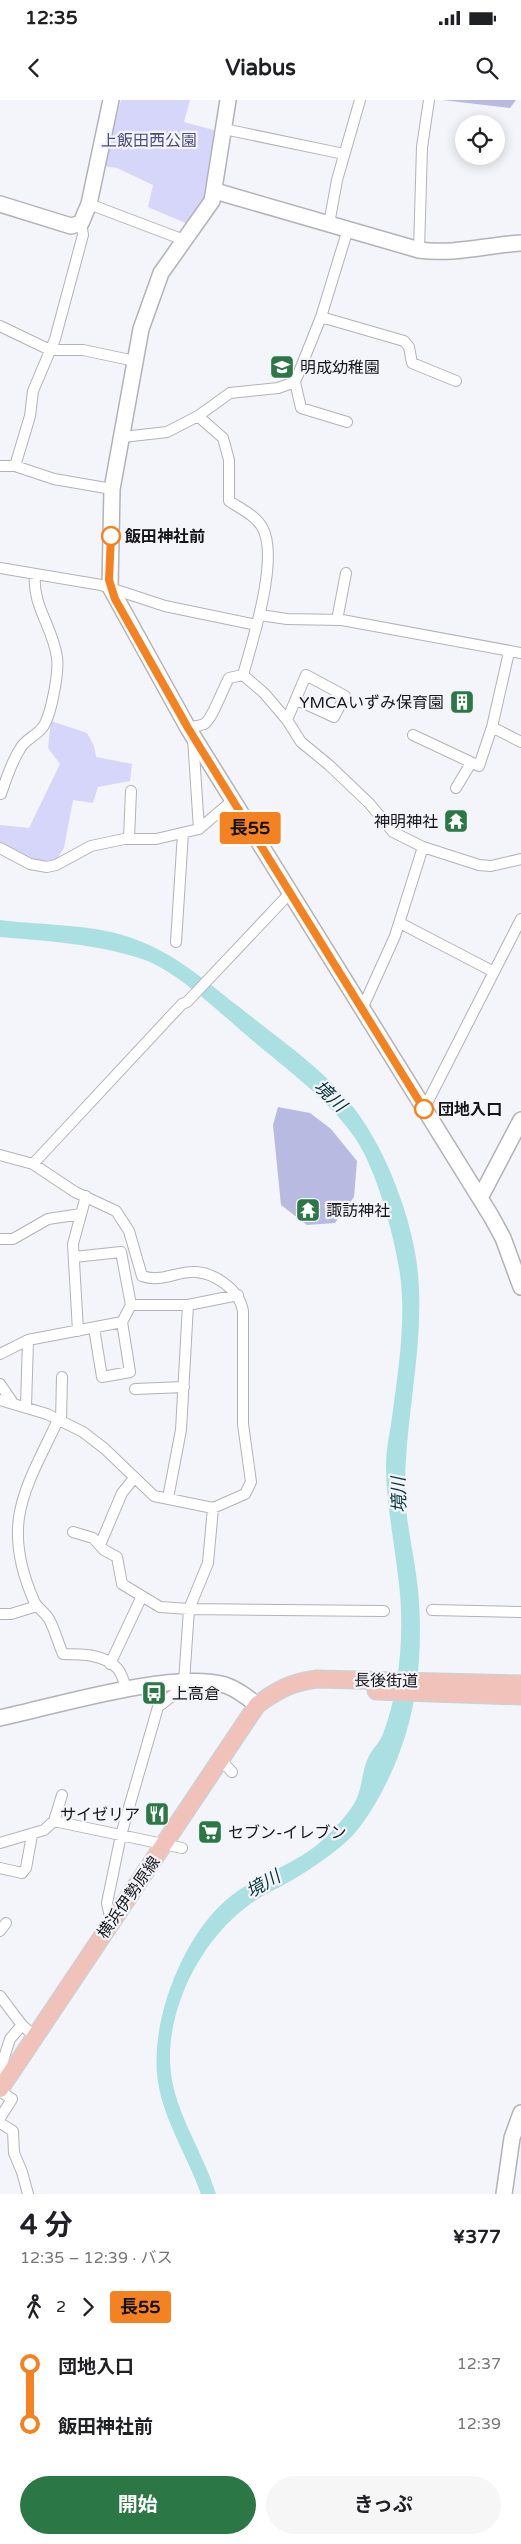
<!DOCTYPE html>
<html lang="ja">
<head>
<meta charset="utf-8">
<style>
	body { margin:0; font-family:"Varela Round","Noto Sans JP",sans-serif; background:#f6f6f6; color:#202124; height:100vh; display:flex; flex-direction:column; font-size:19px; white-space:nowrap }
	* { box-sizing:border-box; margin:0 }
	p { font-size:16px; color:#757577 }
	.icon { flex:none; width:28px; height:28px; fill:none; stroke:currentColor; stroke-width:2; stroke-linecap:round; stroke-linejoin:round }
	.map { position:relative; height:2094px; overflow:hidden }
	.drawer { display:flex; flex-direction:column; background:#fff; flex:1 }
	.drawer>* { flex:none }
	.badge { padding:0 10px; border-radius:4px; font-size:18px; line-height:32px }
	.fabs { position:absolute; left:455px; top:15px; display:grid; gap:10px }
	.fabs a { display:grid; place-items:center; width:50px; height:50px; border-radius:50%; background:#fff; box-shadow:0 2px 12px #0003; font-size:25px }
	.map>.badge { position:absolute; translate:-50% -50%; box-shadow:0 0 0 2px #fff }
	.legs { display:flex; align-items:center; gap:8px; height:55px; padding:0 20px; font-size:16px }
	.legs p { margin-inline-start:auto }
	.head { display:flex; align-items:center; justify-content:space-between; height:85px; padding:0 20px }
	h1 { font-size:28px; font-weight:700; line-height:38px }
	.action { display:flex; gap:10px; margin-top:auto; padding:10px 20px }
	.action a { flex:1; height:58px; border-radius:30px; background:#2b7745; color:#fff; font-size:20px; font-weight:700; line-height:58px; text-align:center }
	.action a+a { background:#f6f6f6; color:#202124 }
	ul { padding:0 20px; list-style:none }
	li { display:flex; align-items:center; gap:18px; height:60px; font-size:19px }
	li i { display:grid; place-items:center; width:8px; height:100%; margin:0 6px; background:currentColor }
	li i::after { content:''; width:12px; height:12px; margin:-6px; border:4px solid; border-radius:50%; background:#fff }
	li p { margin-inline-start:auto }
	li:first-child i { background:linear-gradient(#0000 50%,currentColor 0) }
	li:last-child i { background:linear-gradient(currentColor 50%,#0000 0) }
	.status { display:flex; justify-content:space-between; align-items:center; height:35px; padding:0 25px; background:#fff; direction:ltr }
	.status svg { height:14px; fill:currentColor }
	header { display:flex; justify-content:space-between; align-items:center; height:65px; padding:0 20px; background:#fff; font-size:22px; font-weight:700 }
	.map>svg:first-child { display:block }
</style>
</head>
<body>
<div class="status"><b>12:35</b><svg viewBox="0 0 49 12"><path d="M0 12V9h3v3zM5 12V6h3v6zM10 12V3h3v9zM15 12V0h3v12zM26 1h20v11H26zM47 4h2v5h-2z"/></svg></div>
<header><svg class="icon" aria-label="back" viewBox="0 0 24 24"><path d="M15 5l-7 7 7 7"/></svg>Viabus<svg class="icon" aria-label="search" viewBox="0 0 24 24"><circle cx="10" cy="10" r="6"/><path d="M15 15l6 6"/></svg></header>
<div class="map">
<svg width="521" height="2094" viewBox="0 0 521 2094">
	<rect width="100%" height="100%" fill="#f4f4fb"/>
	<path fill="#d5d6f9" d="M 121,0 L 190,0 L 184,22 L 217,31 L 205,98 L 188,124 L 148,107 L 153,85 L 117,68 L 103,66 Z
		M 51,621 L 87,633 L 94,646 L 96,657 L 132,664 L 130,681 L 98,687 L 93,703 L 73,700 L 64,748 L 57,759 C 36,765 19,755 0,745 L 0,725 L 29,728 L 60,664 L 48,648 Z"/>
	<path fill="#b9bae1" d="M 442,0 L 516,0 L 510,8 Z
		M 278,1007 L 310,1013 L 331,1029 L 357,1061 L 354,1097 L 335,1123 L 307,1125 L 281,1105 L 273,1025 Z"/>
	<path fill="#abe0e3" d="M 0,820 C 45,826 94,823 137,840 C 177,855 204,880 238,906 C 275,936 319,965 349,1002 C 382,1041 408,1107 416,1158 C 428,1236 404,1315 405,1393 C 406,1425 415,1458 418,1490 C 423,1543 419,1601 400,1651 C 390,1679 369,1721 347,1741 C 329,1757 308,1771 287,1783 C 273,1791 258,1797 245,1808 C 197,1845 161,1919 172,1980 C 179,2019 204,2055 216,2094 L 201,2094 C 188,2057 164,2021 158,1982 C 149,1924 181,1840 225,1801 C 255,1774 297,1766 326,1737 C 336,1727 350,1712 356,1700 C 363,1685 362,1668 370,1654 C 374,1647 380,1642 383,1634 C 401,1586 405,1527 398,1476 C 394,1440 386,1402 386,1365 C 386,1347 391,1328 393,1310 C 399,1266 406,1218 400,1174 C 394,1135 377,1070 355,1038 C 327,997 282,966 245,934 C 218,911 175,870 142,859 C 97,844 47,841 0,837 Z"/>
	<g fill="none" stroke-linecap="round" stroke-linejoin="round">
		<defs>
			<path id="street" d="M 224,29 L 344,54
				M 89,104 L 184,140
				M 329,124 L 337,80 L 360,0
				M 419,150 L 422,47 L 429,0
				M 321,217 L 404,241 L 409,247 L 412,263 L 456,281
				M 0,226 L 50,250 L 83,250 L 135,261
				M 198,316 L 223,338 L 229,360 L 229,401 C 241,409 255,415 262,427 C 280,457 252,542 243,575
				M 347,322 L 301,308 L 295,282 L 321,217 L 348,129
				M 123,337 L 167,332 L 198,316 L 230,293 L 278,288 L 295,282
				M 0,366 L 15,366 L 54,379 L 112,389
				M 15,366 L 30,316 L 33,291 L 55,239 L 83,135 L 81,123
				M 0,468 L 101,485 L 165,506 L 257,525
				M 260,515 L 287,519 L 342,520 L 521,553
				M 337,520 L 346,473
				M 509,552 L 492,627 L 521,642
				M 287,620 L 306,575 L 345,596 L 334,617 L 297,600
				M 188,628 C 193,626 200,626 204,624 C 212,620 223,588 229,578 L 243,575 L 264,593 L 287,620 L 301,642 L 329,665 L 369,703 L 393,732 L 423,747 L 479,765 L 491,766 L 521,759
				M 413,635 L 479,666 L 492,627
				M 193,638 L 199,729
				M 456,688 L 471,663
				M 1,694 C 6,679 11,663 20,649 C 24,640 36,636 42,628 C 51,618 59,572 57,558 C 54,529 32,506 35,475
				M 129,739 L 131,691
				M 0,748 L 30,764 L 47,767 L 56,765 L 91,746 L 124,739 L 156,739 L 199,729 L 233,700
				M 400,823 L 494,872
				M 176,842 L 183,733
				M 362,909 L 395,836 L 423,747
				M 424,1009 L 521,819
				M 0,1055 L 33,1064 L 75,1092 L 116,1111 L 129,1131 L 142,1176 C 170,1186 188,1157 224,1183 C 235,1191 241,1199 243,1211 L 243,1324 L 251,1382 L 245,1394 L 213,1408 L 154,1396 L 105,1349 L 83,1332 L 47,1314 L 0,1300
				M 33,1064 L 182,904 L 187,902 L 290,793
				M 0,1139 L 13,1139 L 48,1119 L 81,1114
				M 74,1157 L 121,1152 L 131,1205
				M 94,1228 L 102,1277 L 130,1272 L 122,1222
				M 78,1231 L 73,1144 L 86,1096
				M 0,1254 L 28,1240 L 122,1222 L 131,1205 L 188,1205 L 238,1195
				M 0,1284 L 13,1303
				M 135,1289 L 184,1287
				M 26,1307 L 28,1240
				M 58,1320 C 25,1390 0,1423 34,1501 C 37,1508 45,1512 49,1519 C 55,1530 58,1543 63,1554 C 82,1554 103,1554 117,1568 C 122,1573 124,1583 127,1590
				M 61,1321 L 62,1277
				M 168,1398 L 181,1330 L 188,1205
				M 73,1432 L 93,1438 L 104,1450 L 117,1457 L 122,1484 L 160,1507 L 189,1509 L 384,1511
				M 100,1445 L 122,1393 L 134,1378
				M 432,1510 L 521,1512
				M 0,1514 L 11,1514 L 37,1506
				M 110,1564 L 142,1496
				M 221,1660 L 232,1672
				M 54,1721 L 62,1695
				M 0,1743 L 44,1730 L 54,1721 L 182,1748
				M 0,1768 L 22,1773 L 26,1768 L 32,1735
				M 111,1822 L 107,1803 L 121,1735 L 158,1607 L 177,1592 L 184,1582 L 189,1509 L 208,1463 L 213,1408
				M 0,1831 L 6,1823
				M 0,1896 L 22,1925 L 34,1936
				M 0,1970 L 10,1939 L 22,1925
				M 0,1991 L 12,1999 L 0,2018
				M 0,2023 L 13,2031 L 14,2053 L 22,2072 L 28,2094"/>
			<path id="secondary" d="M 228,0 L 212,101 L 161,173 L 141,229 L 112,389 L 110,487 L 188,628 L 491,1116 L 503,1138 L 521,1187
				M 215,91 L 419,150 C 453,155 487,145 521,143
				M 0,104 L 71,126 L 81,123 L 89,104 L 111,0
				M 480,1098 L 521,1020
				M 0,1618 C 55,1606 173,1570 225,1585 C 237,1589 247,1597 257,1605
				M 504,2094 L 512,2038 L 521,2013"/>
			<path id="primary" d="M 376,1591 L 521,1596
				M 0,1989 L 257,1605 C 277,1590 292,1582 317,1579 L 521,1584"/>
		</defs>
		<use href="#street" stroke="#b2b2b8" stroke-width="12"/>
		<use href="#secondary" stroke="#b2b2b8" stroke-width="18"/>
		<use href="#primary" stroke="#d0d0d1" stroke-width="19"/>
		<use href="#street" stroke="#fff" stroke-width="10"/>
		<use href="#secondary" stroke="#fff" stroke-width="15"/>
		<use href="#primary" stroke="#f1c2b9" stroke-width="16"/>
	</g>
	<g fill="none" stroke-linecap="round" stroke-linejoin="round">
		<defs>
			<path id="line-1" d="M 111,436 L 109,480 L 115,499 L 188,628 L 424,1009"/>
		</defs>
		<use href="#line-1" stroke="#fff" stroke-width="11"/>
		<use href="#line-1" stroke="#f58220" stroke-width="8"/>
	</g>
	<defs>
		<symbol id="school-square" viewBox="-11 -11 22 22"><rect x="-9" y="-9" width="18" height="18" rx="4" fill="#2b7745" stroke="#f4f4fb"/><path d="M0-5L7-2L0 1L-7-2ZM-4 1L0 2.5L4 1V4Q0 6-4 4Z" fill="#fff"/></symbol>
		<symbol id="building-square" viewBox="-11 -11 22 22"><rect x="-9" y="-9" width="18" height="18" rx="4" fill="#2b7745" stroke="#f4f4fb"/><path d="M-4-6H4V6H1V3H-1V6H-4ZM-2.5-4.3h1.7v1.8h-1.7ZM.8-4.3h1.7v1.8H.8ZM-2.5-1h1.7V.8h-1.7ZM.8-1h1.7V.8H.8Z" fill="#fff"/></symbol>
		<symbol id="temple-square" viewBox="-11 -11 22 22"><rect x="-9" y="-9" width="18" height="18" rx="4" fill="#2b7745" stroke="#f4f4fb"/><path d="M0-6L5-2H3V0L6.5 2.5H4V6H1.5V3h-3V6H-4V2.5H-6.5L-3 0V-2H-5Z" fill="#fff"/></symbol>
		<symbol id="bus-square" viewBox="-11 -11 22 22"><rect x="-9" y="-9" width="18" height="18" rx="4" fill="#2b7745" stroke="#f4f4fb"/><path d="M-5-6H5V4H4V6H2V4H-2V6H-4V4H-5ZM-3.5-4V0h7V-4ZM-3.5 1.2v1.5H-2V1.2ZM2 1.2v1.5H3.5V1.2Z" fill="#fff"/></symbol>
		<symbol id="restaurant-square" viewBox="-11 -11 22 22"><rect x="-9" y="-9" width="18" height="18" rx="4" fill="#2b7745" stroke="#f4f4fb"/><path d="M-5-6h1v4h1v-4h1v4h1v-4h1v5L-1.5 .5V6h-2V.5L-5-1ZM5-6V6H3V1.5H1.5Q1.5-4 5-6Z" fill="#fff"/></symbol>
		<symbol id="supermarket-square" viewBox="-11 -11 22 22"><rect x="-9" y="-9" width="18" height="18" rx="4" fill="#2b7745" stroke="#f4f4fb"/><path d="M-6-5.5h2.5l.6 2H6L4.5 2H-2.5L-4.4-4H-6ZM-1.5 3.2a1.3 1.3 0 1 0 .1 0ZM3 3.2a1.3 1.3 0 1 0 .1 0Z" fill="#fff"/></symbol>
	</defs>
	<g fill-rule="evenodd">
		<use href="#school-square" x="268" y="253" width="28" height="28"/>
		<use href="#building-square" x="448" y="588" width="28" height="28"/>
		<use href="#temple-square" x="442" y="707" width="28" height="28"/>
		<use href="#temple-square" x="294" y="1096" width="28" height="28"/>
		<use href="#bus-square" x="140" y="1579" width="28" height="28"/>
		<use href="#restaurant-square" x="143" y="1700" width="28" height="28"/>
		<use href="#supermarket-square" x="196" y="1718" width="28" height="28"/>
	</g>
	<g fill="#fff" stroke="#f58220" stroke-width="2.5">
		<circle cx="111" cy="436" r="9"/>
		<circle cx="424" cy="1009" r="9"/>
	</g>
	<g text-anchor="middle" stroke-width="4.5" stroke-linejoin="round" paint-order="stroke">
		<g font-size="16" fill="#4d4c80" stroke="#f4f4fb">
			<text x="149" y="46">上飯田西公園</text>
		</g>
		<g font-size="16" fill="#161619" stroke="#f4f4fb" text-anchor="start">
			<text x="300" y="273">明成幼稚園</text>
			<text x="444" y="608" text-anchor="end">YMCAいずみ保育園</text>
			<text x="438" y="727" text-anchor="end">神明神社</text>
			<text x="326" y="1116">諏訪神社</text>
			<text x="172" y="1599">上高倉</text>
			<text x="140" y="1720" text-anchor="end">サイゼリア</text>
			<text x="228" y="1738">セブン-イレブン</text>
		</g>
		<g font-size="16" font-weight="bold" fill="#161619" stroke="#f4f4fb" text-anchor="start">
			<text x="125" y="442">飯田神社前</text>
			<text x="438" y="1015">団地入口</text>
		</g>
		<g font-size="16" fill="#161619" stroke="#f4f4fb">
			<text transform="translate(386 1580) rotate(1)" y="6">長後街道</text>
			<text transform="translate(128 1797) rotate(-55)" y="6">横浜伊勢原線</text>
		</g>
		<g font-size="18" font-style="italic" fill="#03373a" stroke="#f4f4fb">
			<text transform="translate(330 996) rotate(43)" y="6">境川</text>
			<text transform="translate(399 1395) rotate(-92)" y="6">境川</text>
			<text transform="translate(263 1784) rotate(-30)" y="6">境川</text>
		</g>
	</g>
</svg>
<div class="fabs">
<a><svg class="icon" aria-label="locate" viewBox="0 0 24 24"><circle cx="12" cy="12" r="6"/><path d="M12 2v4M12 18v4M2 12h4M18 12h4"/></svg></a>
</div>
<b class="badge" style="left:250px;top:728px;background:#f58220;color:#111">長55</b>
</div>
<section class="drawer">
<div class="head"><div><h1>4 分</h1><p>12:35 – 12:39 · バス</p></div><b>¥377</b></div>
<div class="legs"><svg class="icon" aria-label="walk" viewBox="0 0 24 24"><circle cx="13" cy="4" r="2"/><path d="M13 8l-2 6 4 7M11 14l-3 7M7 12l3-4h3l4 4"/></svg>2<svg class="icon" aria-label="forward" viewBox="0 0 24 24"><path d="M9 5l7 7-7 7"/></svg><b class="badge" style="background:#f58220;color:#111">長55</b></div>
<ul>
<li><i style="color:#f58220"></i><b>団地入口</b><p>12:37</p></li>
<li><i style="color:#f58220"></i><b>飯田神社前</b><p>12:39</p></li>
</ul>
<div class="action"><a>開始</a><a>きっぷ</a></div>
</section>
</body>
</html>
